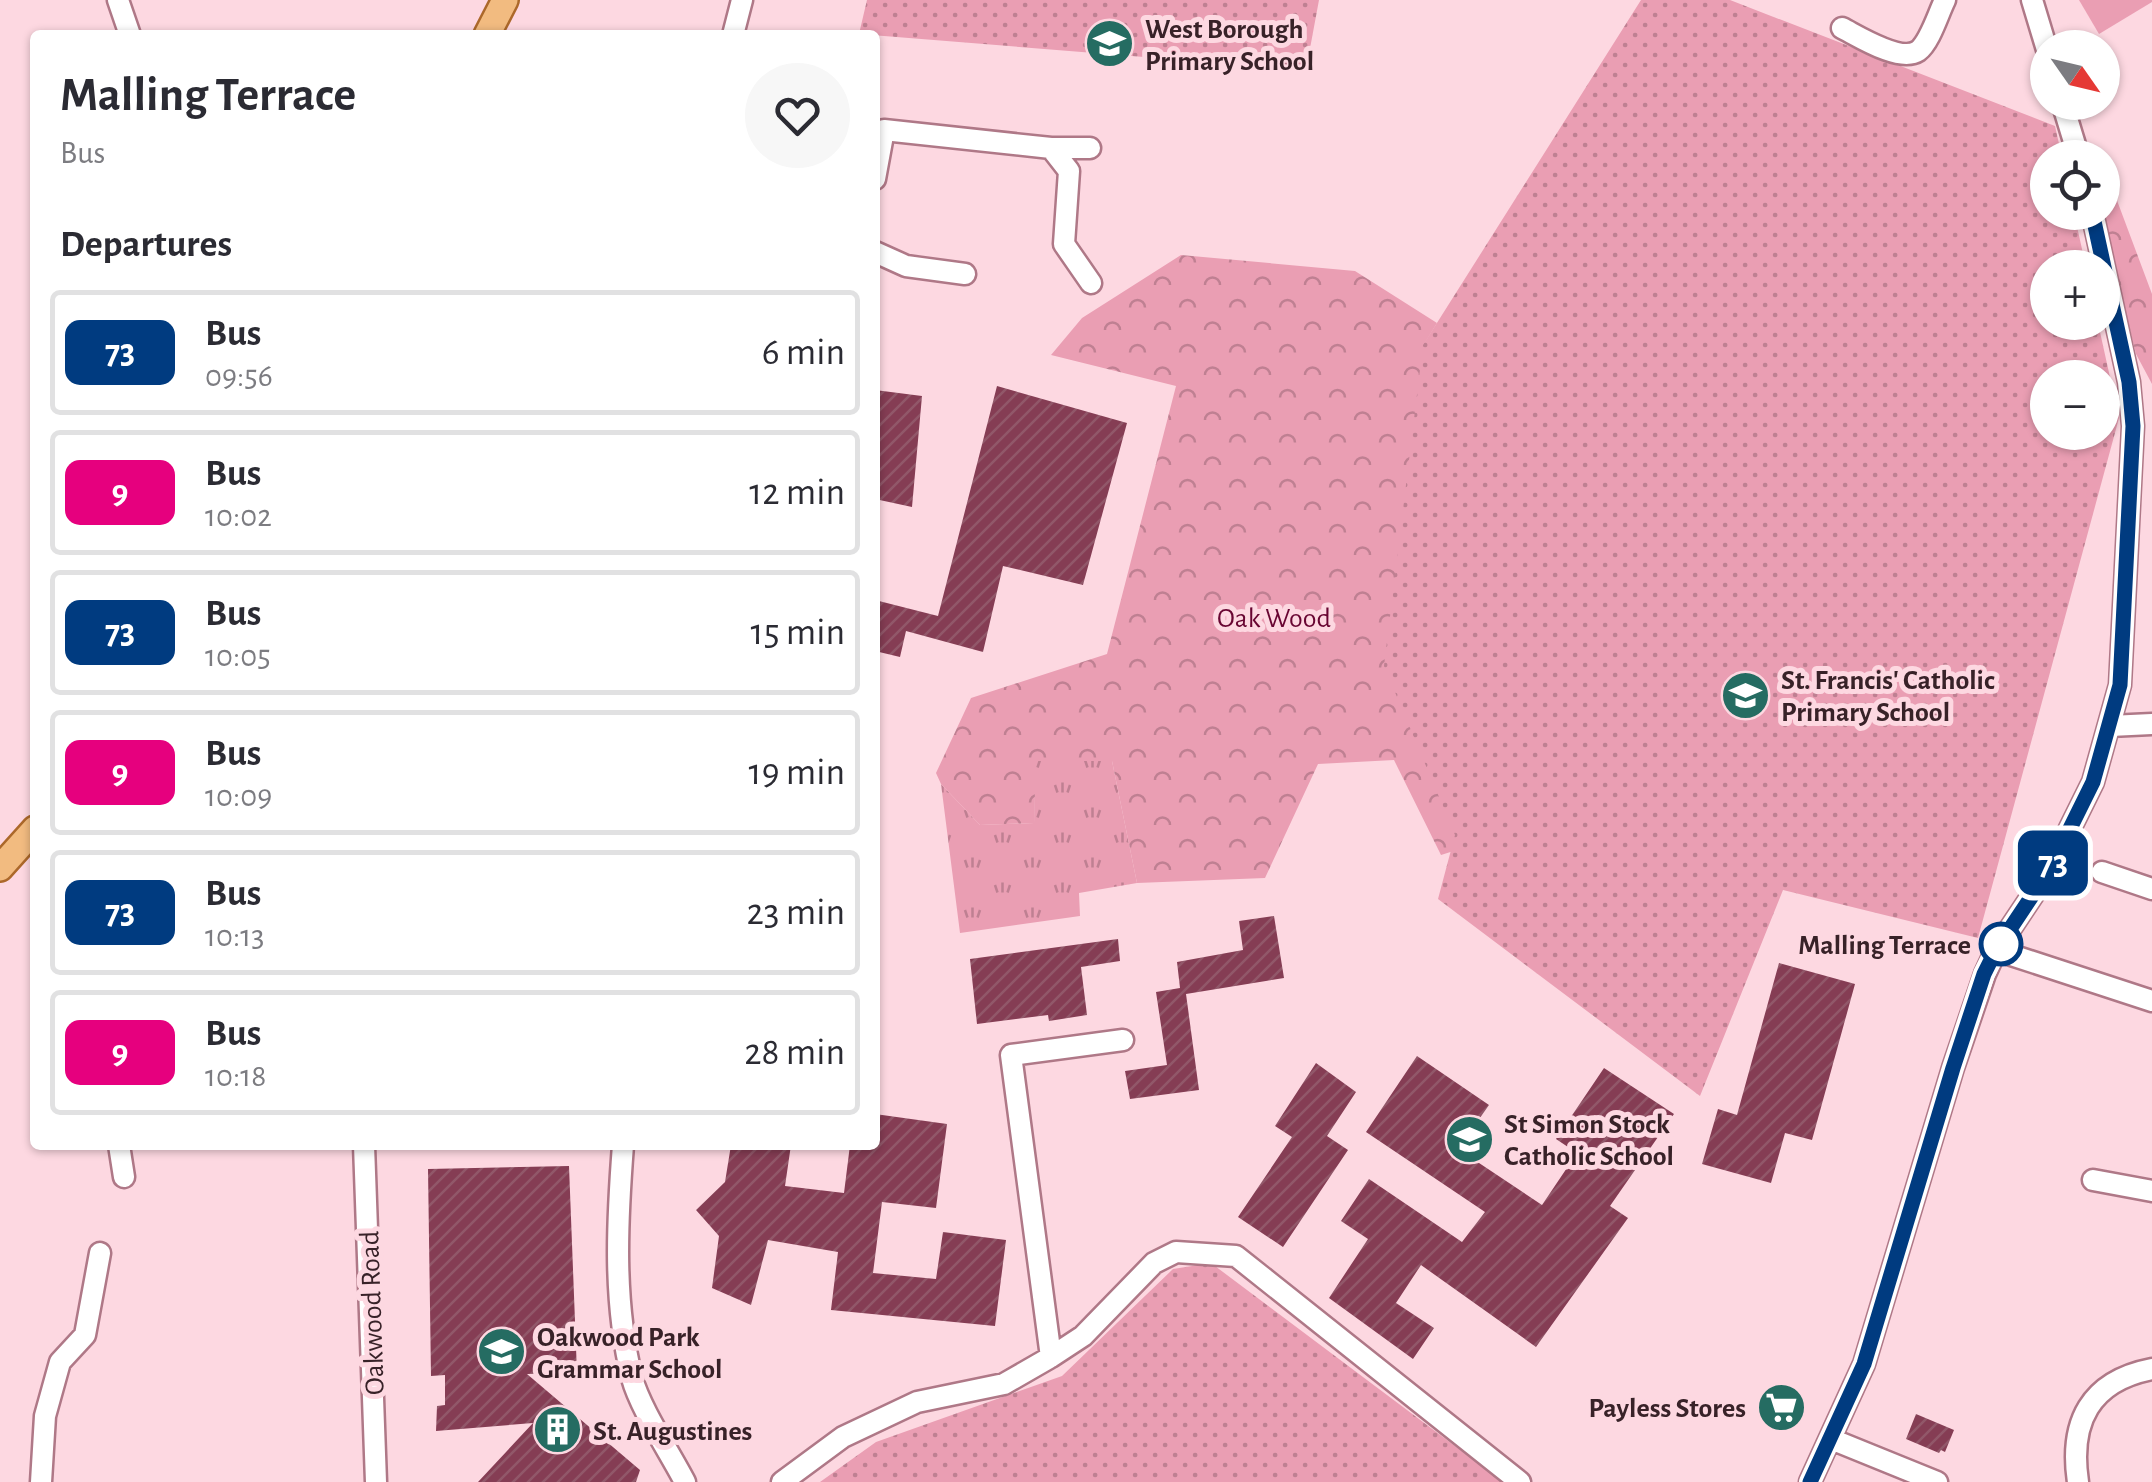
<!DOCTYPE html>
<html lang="en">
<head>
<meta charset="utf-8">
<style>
	body { margin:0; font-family:"Alegreya Sans",sans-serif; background:#f7f7f7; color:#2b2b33; height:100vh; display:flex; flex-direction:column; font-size:38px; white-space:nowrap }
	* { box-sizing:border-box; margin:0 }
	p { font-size:32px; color:#7c7c81 }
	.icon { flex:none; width:55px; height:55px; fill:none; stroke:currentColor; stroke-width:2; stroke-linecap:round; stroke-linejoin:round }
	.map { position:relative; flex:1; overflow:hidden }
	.details { position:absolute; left:30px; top:30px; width:850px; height:1120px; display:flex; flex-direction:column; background:#fff; border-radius:10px; box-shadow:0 2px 8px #0004 }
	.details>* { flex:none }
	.badge { padding:0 20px; border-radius:15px; font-size:35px; line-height:65px }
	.needle { width:65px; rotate:124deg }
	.controls { position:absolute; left:2030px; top:30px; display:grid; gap:20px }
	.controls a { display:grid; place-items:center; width:90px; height:90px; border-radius:50%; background:#fff; box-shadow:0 2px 8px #0004; font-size:50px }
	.map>.badge { position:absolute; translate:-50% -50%; box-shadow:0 0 0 5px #fff }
	h2 { padding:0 30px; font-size:38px; line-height:90px }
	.round { display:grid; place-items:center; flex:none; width:105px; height:105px; border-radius:52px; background:#f7f7f7 }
	.summary { display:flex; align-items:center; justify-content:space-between; height:170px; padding:0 30px }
	h1 { font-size:48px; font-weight:700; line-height:75px }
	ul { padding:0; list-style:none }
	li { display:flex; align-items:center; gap:30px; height:125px; margin:0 20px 15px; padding:0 10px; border:5px solid #e1e1e2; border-radius:10px }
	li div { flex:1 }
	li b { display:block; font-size:38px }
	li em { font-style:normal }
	li .badge { min-width:110px; font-weight:700; text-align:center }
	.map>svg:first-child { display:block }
</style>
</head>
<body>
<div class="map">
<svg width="2152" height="1482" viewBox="0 0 2152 1482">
	<defs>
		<pattern id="grass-tufts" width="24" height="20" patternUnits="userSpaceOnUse" patternTransform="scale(2.5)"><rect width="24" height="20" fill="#ea9eb3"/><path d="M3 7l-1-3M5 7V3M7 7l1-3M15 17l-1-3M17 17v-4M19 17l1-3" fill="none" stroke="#bf8092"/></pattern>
		<pattern id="forest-crowns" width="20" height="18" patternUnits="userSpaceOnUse" patternTransform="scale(2.5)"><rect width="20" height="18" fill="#ea9eb3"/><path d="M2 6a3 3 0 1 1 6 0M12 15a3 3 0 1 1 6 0" fill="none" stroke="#bf8092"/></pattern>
		<pattern id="park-dots" width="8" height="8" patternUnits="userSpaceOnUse" patternTransform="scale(2.5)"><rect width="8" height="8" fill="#ea9eb3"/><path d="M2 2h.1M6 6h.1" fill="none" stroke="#bf8092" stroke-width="1.8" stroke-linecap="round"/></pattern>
		<pattern id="building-hatch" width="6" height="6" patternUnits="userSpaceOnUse" patternTransform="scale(2.5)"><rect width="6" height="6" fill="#853d54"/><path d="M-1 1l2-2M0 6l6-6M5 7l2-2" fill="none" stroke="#915769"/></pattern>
	</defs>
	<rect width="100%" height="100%" fill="#fdd8e1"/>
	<path fill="url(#grass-tufts)" d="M 1035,761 L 1112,761 L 1137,883 L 1079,893 L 1080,916 L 960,933 L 941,784 L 980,825 L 1034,823 Z"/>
	<path fill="url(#forest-crowns)" d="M 2103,163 L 2152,294 L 2152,384 L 2136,354 L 2101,213 Z
		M 1181,255 L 1355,271 L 1437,323 L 1423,346 L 1482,842 L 1441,855 L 1394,760 L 1318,764 L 1265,878 L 1137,883 L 1112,761 L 1036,761 L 1034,823 L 980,825 L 941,784 L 936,773 L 971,698 L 1107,654 L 1176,386 L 1051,355 L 1082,318 Z"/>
	<path fill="url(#park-dots)" fill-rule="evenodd" d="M 867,0 L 1319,0 L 1306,70 L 859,34 Z
		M 1641,0 L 1730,0 L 2055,126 L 2062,157 L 2048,158 L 2048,212 L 2074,213 L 2086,267 L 2048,268 L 2048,322 L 2098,323 L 2119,418 L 1978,938 L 1783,890 L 1700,1096 L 1438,899 L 1455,835 L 1384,666 L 1423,345 ZM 2048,378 L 2102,378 L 2102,432 L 2048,432 Z
		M 1211,1263 L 1503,1482 L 820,1482 L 876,1442 L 1062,1376 L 1173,1269 Z"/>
	<path fill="#ea9eb3" d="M 2079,0 L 2152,0 L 2152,2 L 2099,34 Z"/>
	<path fill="url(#building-hatch)" d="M 997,386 L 1127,423 L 1083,585 L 1003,566 L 983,652 L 906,631 L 900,657 L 875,651 L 875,600 L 938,616 Z
		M 875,390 L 922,396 L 912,507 L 875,499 Z
		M 1274,916 L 1284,978 L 1186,994 L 1199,1090 L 1130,1099 L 1125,1071 L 1167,1065 L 1156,992 L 1180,988 L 1177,962 L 1243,950 L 1239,921 Z
		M 1118,939 L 1120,961 L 1081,967 L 1087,1015 L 1049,1021 L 1048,1015 L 977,1024 L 970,959 Z
		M 1779,963 L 1855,984 L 1812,1140 L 1785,1133 L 1771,1183 L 1702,1164 L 1718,1109 L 1737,1115 Z
		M 1417,1056 L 1489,1105 L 1458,1149 L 1542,1205 L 1577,1153 L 1556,1139 L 1604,1068 L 1674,1114 L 1610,1206 L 1628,1218 L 1536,1347 L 1421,1265 L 1396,1303 L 1434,1328 L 1413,1359 L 1329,1298 L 1368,1239 L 1341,1221 L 1369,1179 L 1462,1242 L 1485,1212 L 1366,1132 Z
		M 1316,1063 L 1356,1092 L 1327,1136 L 1348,1150 L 1283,1247 L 1238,1217 L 1292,1137 L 1275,1126 Z
		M 875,1114 L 947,1124 L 936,1208 L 882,1202 L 873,1273 L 936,1279 L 943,1232 L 1006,1240 L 995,1326 L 831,1310 L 838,1252 L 768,1240 L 751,1305 L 712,1288 L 719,1236 L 696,1210 L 725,1182 L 731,1145 L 791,1145 L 785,1186 L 844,1193 L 850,1145 L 875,1145 Z
		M 569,1166 L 577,1373 L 527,1374 L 640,1470 L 636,1482 L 478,1482 L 533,1423 L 436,1431 L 437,1406 L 445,1405 L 445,1375 L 431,1376 L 428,1169 Z
		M 1916,1414 L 1954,1430 L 1945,1452 L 1941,1450 L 1939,1453 L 1906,1439 Z"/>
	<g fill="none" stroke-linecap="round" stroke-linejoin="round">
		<defs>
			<path id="minor" d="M 118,0 L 130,35
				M 2032,0 L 2048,53
				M 1842,28 C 1858,36 1900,63 1918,51 C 1930,42 1938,14 1945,0
				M 733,35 L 742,0
				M 2062,102 L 2079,158
				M 1051,148 L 1090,148
				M 875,179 L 884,130 L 1051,148 L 1069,171 L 1064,244 L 1091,283
				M 875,252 L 906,266 L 965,274
				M 2110,726 L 2152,724
				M 2102,872 L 2152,889
				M 1996,950 L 2152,1001
				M 119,1145 L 124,1177
				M 364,1145 L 376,1482
				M 623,1145 C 617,1223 613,1302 632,1378 C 640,1408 670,1453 685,1482
				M 2093,1180 L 2152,1191
				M 1051,1357 L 1011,1055 L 1123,1040
				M 1831,1439 L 1937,1482
				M 41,1482 L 45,1416 L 60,1362 L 85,1335 L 100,1253
				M 782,1482 L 843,1437 L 917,1402 L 1004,1384 L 1051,1357 L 1083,1336 L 1154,1263 L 1176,1252 L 1236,1256 L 1520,1482
				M 1810,1482 L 1864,1364 L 1953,1068 L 1985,974 L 1996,950 L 2050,869 L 2093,782 L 2120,685 L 2133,426 L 2129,382 L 2092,212
				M 2078,1482 C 2069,1422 2090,1381 2152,1369"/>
			<path id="major" d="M 487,35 L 505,0
				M 0,868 L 35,829"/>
		</defs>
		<use href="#minor" stroke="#af7887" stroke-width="25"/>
		<use href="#major" stroke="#ac682a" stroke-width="30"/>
		<use href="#minor" stroke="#fff" stroke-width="20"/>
		<use href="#major" stroke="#f2bb80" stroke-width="25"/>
	</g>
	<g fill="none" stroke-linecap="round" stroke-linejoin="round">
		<defs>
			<path id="line" d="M 1810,1482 L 1864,1364 L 1953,1068 L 1984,974 L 1996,950 L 2050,869 L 2093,782 L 2120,685 L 2133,426 L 2129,382 L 2092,212"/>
		</defs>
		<use href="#line" stroke="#fff" stroke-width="22"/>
		<use href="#line" stroke="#003b80" stroke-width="15"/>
	</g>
	<defs>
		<symbol id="school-disc" viewBox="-11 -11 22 22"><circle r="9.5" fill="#256c62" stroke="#fdd8e1"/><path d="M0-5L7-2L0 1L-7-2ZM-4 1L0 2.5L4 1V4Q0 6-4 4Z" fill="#fff"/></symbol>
		<symbol id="supermarket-disc" viewBox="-11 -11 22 22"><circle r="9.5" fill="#256c62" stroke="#fdd8e1"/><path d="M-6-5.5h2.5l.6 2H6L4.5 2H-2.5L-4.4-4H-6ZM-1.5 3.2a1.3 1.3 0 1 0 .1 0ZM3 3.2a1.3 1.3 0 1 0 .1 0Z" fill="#fff"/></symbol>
		<symbol id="building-disc" viewBox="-11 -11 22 22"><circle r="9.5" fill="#256c62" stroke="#fdd8e1"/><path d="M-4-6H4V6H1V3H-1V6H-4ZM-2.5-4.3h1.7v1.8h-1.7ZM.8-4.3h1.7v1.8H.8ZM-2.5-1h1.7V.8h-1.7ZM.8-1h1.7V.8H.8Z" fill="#fff"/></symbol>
	</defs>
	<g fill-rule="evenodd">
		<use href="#school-disc" x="1082" y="16" width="55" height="55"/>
		<use href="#school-disc" x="1718" y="668" width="55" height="55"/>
		<use href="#school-disc" x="1442" y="1112" width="55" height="55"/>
		<use href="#school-disc" x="474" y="1324" width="55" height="55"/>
		<use href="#supermarket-disc" x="1754" y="1380" width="55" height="55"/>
		<use href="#building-disc" x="530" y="1402" width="55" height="55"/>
	</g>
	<circle fill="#fff" stroke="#003b80" stroke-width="5" cx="2001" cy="944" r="20"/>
	<g text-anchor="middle" stroke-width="10" stroke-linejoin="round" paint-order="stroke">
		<g font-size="28" font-weight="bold" fill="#382228" stroke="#fdd8e1" text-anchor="start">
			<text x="1145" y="38">West Borough<tspan x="1145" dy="32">Primary School</tspan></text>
			<text x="1781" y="689">St. Francis' Catholic<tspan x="1781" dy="32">Primary School</tspan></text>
			<text x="1504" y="1133">St Simon Stock<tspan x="1504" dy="32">Catholic School</tspan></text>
			<text x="537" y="1346">Oakwood Park<tspan x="537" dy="32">Grammar School</tspan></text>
			<text x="1746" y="1417" text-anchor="end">Payless Stores</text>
			<text x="593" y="1440">St. Augustines</text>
		</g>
		<g font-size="28" fill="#680532" stroke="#fdd8e1">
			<text x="1274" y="627">Oak Wood</text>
		</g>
		<g font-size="28" font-weight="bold" fill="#382228" stroke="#fdd8e1" text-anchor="end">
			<text x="1971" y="954">Malling Terrace</text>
		</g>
		<g font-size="28" fill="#382228" stroke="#fdd8e1">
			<text transform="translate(371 1313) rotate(-92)" y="10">Oakwood Road</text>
		</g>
	</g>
</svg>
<div class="controls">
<a><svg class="needle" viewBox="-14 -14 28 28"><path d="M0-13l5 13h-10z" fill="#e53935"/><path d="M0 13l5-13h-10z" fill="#7c7c81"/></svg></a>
<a><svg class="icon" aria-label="locate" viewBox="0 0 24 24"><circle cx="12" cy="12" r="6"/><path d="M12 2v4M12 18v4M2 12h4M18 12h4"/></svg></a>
<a>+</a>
<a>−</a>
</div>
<b class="badge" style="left:2053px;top:863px;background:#003b80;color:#fff">73</b>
<section class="details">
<div class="summary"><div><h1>Malling Terrace</h1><p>Bus</p></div><a class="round"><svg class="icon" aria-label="heart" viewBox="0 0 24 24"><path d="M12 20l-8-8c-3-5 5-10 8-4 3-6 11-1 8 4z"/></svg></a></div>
<h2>Departures</h2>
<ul>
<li><span class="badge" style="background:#003b80;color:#fff">73</span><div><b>Bus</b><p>09:56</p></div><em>6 min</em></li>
<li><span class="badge" style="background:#e6007e;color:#fff">9</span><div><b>Bus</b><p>10:02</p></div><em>12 min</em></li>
<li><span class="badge" style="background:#003b80;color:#fff">73</span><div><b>Bus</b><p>10:05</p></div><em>15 min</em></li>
<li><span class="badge" style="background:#e6007e;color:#fff">9</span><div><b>Bus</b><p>10:09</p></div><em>19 min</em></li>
<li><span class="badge" style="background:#003b80;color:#fff">73</span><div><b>Bus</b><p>10:13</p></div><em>23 min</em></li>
<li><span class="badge" style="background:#e6007e;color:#fff">9</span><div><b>Bus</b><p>10:18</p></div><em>28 min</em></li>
</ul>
</section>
</div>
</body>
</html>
